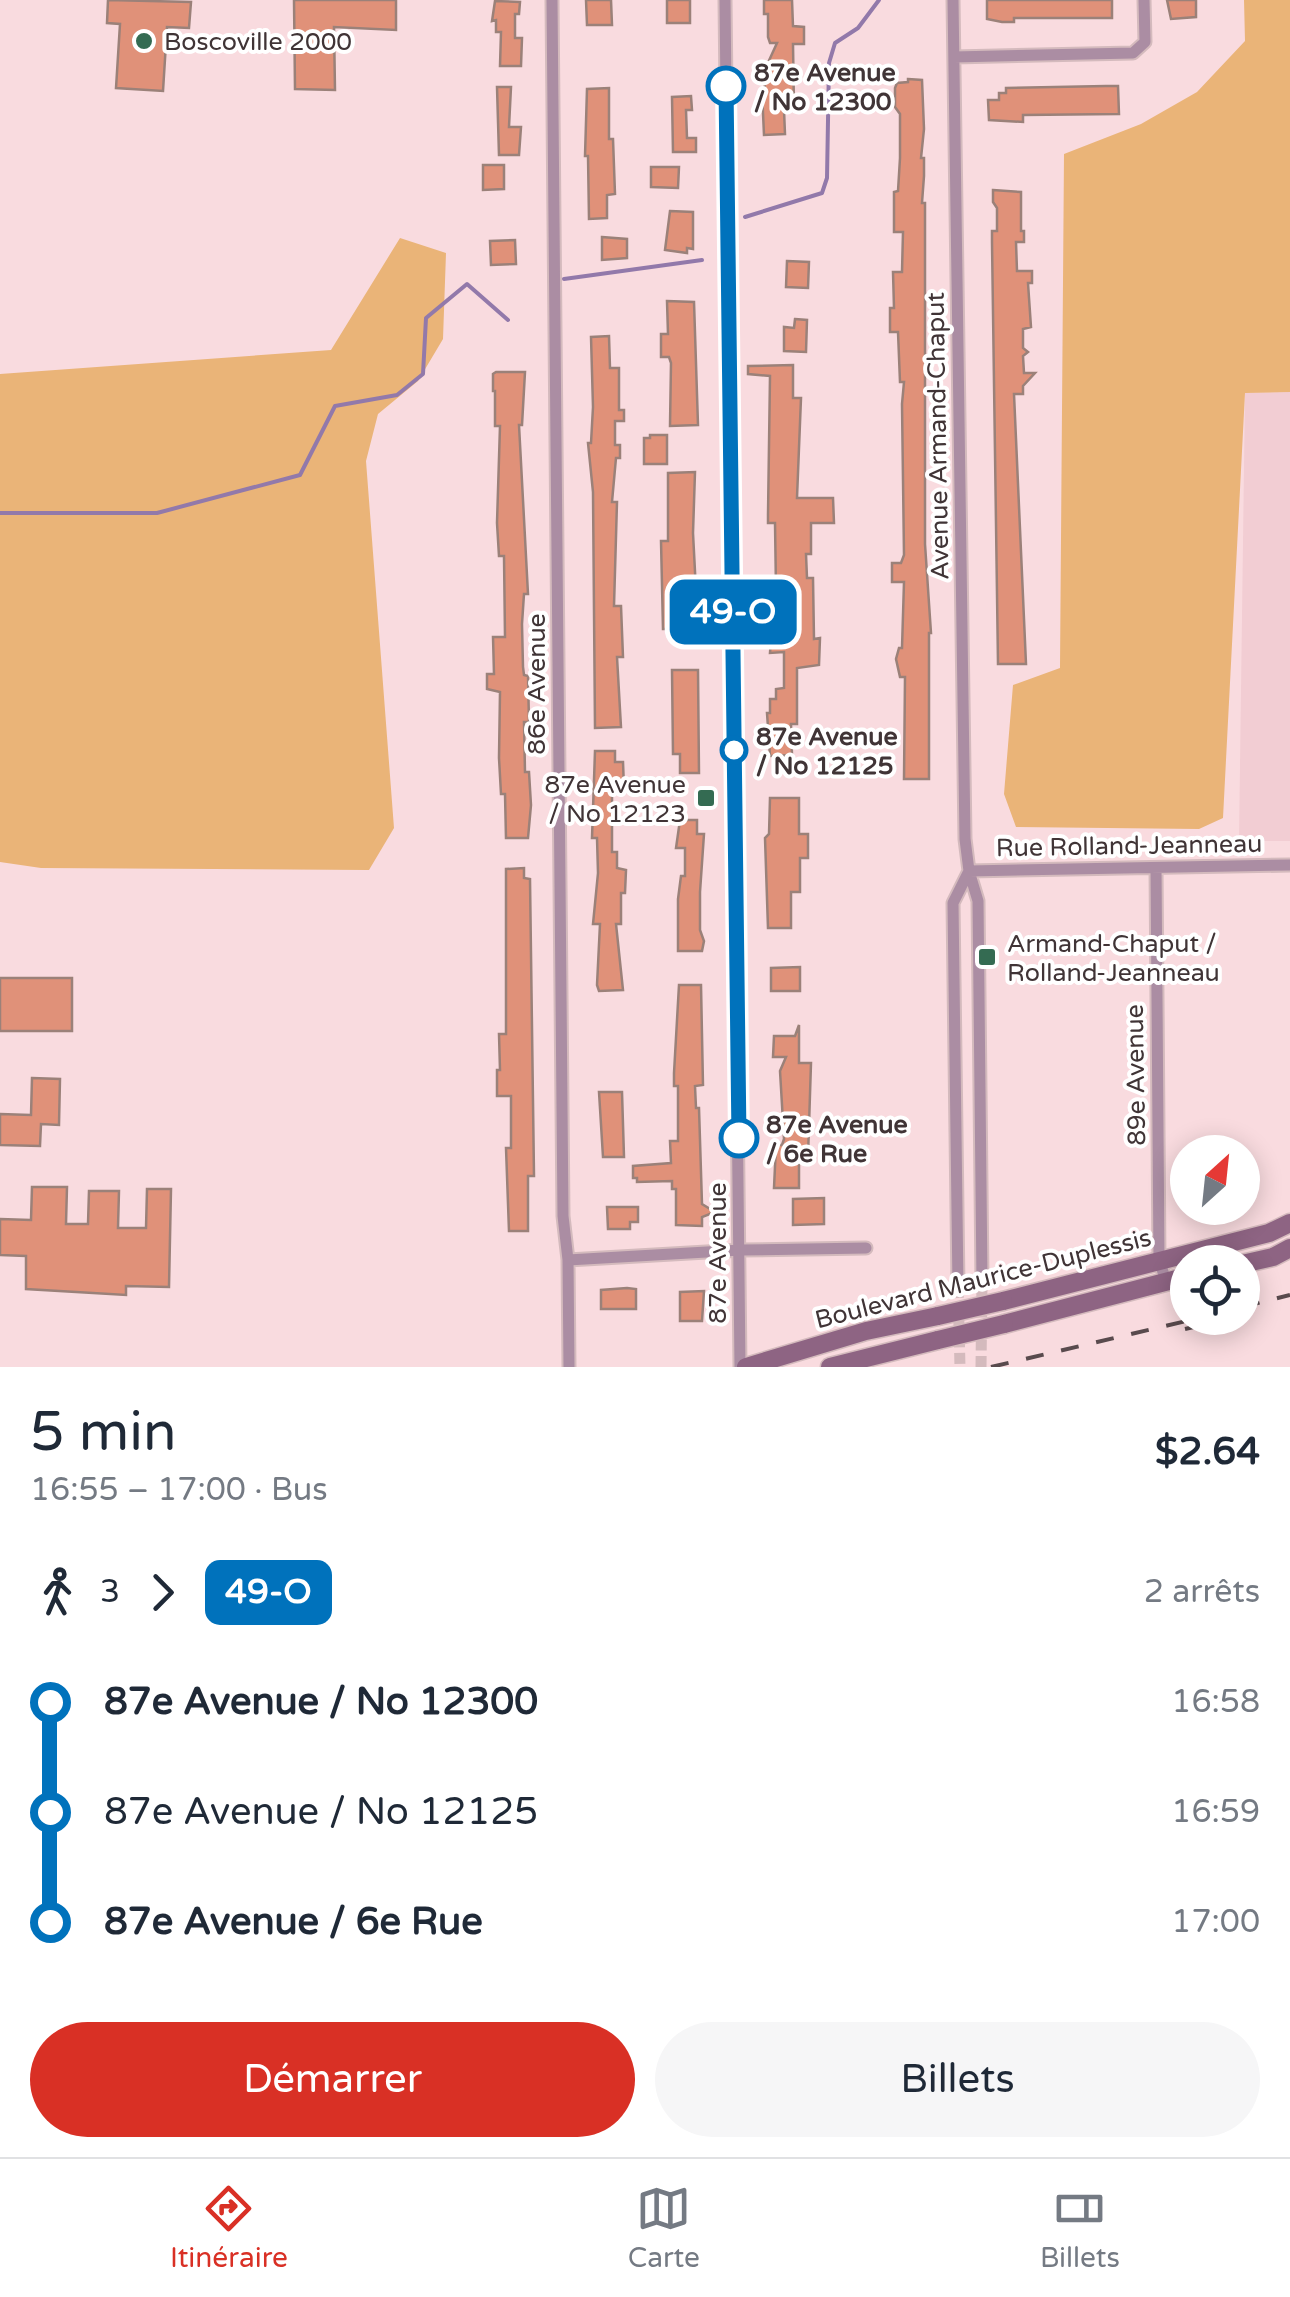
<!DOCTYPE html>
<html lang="fr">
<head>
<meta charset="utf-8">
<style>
	body { margin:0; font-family:"Varela Round",sans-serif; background:#f6f6f7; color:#1f2937; height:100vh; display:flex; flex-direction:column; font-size:38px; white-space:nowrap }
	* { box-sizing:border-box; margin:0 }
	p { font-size:32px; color:#747a83 }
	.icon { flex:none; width:55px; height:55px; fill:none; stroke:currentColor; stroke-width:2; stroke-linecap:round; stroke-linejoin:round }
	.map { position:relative; height:1367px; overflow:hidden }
	.side { display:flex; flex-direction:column; background:#fff; flex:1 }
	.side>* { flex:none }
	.badge { padding:0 20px; border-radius:15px; font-size:35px; line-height:65px }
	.needle { width:65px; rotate:27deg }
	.fabs { position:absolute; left:1170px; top:1135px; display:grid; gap:20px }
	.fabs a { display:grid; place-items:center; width:90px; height:90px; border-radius:50%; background:#fff; box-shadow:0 5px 25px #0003; font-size:50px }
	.map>.badge { position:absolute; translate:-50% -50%; box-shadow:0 0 0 5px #fff }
	.legs { display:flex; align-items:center; gap:15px; height:110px; padding:0 30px; font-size:32px }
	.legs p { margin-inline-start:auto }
	.headline { display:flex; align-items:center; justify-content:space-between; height:170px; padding:0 30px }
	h1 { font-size:55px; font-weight:600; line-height:75px }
	.primary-button { display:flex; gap:20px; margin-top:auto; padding:20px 30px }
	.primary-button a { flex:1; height:115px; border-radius:60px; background:#d93025; color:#fff; font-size:40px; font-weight:600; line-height:115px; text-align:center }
	.primary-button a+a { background:#f6f6f7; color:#1f2937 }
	ul { padding:0 30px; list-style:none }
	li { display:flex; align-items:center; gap:35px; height:110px; font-size:38px }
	li i { display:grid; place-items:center; width:15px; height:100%; margin:0 12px; background:currentColor }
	li i::after { content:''; width:25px; height:25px; margin:-12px; border:8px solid; border-radius:50%; background:#fff }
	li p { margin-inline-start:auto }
	li:first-child i { background:linear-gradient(#0000 50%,currentColor 0) }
	li:last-child i { background:linear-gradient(currentColor 50%,#0000 0) }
	.dock { display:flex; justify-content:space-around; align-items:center; height:140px; border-top:2px solid #e0e1e3; background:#fff; font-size:28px; color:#747a83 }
	.dock a { display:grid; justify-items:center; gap:5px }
	.dock .active { color:#d93025 }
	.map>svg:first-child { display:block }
</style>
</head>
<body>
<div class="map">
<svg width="1290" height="1367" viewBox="0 0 1290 1367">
	<rect width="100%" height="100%" fill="#f9dbdf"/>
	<path fill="#f2cdd3" d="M 1290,392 L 1290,841 L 1239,841 L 1245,393 Z"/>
	<path fill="#eab478" d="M 1244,0 L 1290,0 L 1290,392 L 1245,393 L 1223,818 L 1199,829 L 1016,827 L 1004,794 L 1013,685 L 1060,668 L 1064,154 L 1141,124 L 1197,92 L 1245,41 Z
		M 400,238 L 446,253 L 443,339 L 418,381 L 378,414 L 366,461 L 394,828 L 369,870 L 41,868 L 0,862 L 0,374 L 331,350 Z"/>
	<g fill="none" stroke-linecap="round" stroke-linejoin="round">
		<path stroke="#9279aa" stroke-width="4" d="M 745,217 L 822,193 L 827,178 L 829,63 L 835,43 L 858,28 L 879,0
			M 564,279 L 702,260
			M 0,513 L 157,513 L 300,475 L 335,406 L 397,395 L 423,374 L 426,318 L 467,284 L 508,320"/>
	</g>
	<path fill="#e09179" stroke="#9b8179" stroke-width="2.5" d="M 108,0 L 191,2 L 189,28 L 167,27 L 163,91 L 116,88 L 120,24 L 107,23 Z
		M 294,0 L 396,0 L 396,30 L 334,27 L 335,90 L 295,89 Z
		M 586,0 L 611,0 L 612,25 L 587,25 Z
		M 667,0 L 690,0 L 690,23 L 667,23 Z
		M 764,0 L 792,0 L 793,26 L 804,27 L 804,44 L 793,44 L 794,109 L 784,110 L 785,134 L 764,135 L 762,91 L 765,91 L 764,74 L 768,75 L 767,65 L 777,43 L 770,43 L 768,37 L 768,14 L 764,14 Z
		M 987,0 L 1112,0 L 1112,18 L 1014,18 L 1014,22 L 1002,22 L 987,19 Z
		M 1167,0 L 1196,0 L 1196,17 L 1171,19 Z
		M 495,1 L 520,2 L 519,14 L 515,14 L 515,38 L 522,38 L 521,66 L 500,66 L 501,32 L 496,32 L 496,20 L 492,21 Z
		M 908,79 L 922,80 L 924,129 L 921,158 L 924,158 L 924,176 L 922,203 L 925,203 L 925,544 L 931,633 L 929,633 L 929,779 L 904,779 L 905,677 L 900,677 L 896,659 L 899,648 L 902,648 L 904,582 L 892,582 L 892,563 L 901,563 L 904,555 L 902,404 L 904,382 L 900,382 L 898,332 L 890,332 L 890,308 L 894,308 L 893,272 L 902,272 L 903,232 L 894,232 L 894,192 L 898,191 L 900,158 L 900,114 L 895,107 L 895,88 L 897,83 L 908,82 Z
		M 1106,86 L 1118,86 L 1119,114 L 1023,115 L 1023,122 L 989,120 L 988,100 L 999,100 L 999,93 L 1006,93 L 1006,88 Z
		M 497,87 L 511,87 L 509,127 L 521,127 L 519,155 L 499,155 Z
		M 609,88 L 609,139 L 613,139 L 615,194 L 607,195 L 607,218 L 589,219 L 588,156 L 585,156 L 587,89 Z
		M 691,96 L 692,110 L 686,110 L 687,138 L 696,138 L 696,152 L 673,152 L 672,97 Z
		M 483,165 L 504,165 L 504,189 L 483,190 Z
		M 651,167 L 679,167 L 678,188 L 651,187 Z
		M 993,190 L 1021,192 L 1021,231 L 1024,231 L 1024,242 L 1016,242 L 1017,271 L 1032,271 L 1032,283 L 1028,283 L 1031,327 L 1023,329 L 1023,348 L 1028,352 L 1023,356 L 1024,373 L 1035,373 L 1023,386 L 1023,394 L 1014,394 L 1026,664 L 998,664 L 992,242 L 992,231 L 997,231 L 997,208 L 993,202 Z
		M 670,211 L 693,212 L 693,249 L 687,248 L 687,253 L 665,250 Z
		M 602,237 L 627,239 L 627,258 L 602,260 Z
		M 515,240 L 516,264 L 491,265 L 490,241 Z
		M 787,261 L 809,262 L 808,288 L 786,287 Z
		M 667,301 L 694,302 L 698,425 L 670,426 L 671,363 L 669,357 L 661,357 L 661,334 L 668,334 Z
		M 795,319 L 807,320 L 806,352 L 784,351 L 784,327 L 794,328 Z
		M 609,336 L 610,368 L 619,368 L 619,410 L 624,410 L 624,421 L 615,421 L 615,445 L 620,445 L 620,458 L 616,458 L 612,502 L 617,502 L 614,606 L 621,606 L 623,657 L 617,657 L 621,727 L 595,728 L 593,492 L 588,443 L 591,443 L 593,407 L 591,337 Z
		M 793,365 L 793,398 L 801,398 L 797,498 L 833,498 L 834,523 L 811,523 L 811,554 L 806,554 L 807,578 L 813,578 L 814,639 L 820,638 L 819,665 L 797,668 L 797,724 L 791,724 L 792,755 L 770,756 L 767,713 L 770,713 L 770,699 L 776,699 L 776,689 L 784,688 L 784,652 L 770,653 L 773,614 L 782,613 L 781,590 L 776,590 L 775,523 L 768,523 L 768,515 L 770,376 L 748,374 L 748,366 Z
		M 496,372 L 525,372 L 522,425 L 519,425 L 528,594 L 524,594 L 522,624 L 523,667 L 524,675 L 528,676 L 529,722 L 524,722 L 525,772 L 529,772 L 531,805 L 528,838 L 506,838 L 505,794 L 501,794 L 499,758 L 500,692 L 487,689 L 487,674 L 494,674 L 493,637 L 505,637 L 504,556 L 499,556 L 497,523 L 500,426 L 495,426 L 495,391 L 493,391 L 493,374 Z
		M 650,435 L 667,435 L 667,464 L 644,464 L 644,438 L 650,438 Z
		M 695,472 L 693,533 L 698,629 L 663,629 L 661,541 L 668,541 L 668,473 Z
		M 672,670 L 698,670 L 699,773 L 680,773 L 680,754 L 673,754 Z
		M 595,751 L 615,751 L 615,762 L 623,762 L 624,788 L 612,789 L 612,852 L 617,852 L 617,868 L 626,870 L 625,893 L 621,893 L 621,924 L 616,924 L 623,990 L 599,991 L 597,985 L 600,924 L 593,924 L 598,873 L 597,838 L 592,838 Z
		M 770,798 L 799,798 L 799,834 L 808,834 L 808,858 L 800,858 L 800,892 L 791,892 L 791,928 L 768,928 L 765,838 L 769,834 Z
		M 680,820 L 697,820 L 697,834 L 704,834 L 700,892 L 700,930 L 704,941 L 702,951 L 678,951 L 678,899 L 681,876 L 685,876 L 685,848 L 676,848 Z
		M 524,868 L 524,878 L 530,879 L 534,1176 L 528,1176 L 528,1231 L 509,1231 L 506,1148 L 511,1148 L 511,1096 L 497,1096 L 497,1070 L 500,1070 L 499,1034 L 506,1034 L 506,869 Z
		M 800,967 L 800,991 L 771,991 L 771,968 Z
		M 0,978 L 72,978 L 72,1031 L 0,1031 Z
		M 679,985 L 701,985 L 703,1085 L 695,1086 L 696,1108 L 699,1108 L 702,1204 L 715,1212 L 702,1217 L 702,1226 L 676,1225 L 676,1189 L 672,1189 L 672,1181 L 637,1182 L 637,1178 L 633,1178 L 633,1166 L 671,1163 L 670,1141 L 678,1141 L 678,1086 L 674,1086 L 674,1073 Z
		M 799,1025 L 799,1063 L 811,1063 L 808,1157 L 799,1157 L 799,1188 L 774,1188 L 776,1145 L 782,1145 L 784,1139 L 780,1071 L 786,1057 L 773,1057 L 774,1036 L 795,1036 Z
		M 32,1078 L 60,1079 L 59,1125 L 41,1124 L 40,1146 L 0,1145 L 0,1114 L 31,1115 Z
		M 599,1092 L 622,1092 L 624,1157 L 603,1157 Z
		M 32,1187 L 67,1187 L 66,1224 L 88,1224 L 89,1191 L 119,1191 L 118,1228 L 146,1228 L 147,1189 L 171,1189 L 169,1287 L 126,1286 L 126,1295 L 26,1289 L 26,1256 L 0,1255 L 0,1219 L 31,1220 Z
		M 824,1198 L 824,1224 L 793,1225 L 793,1199 Z
		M 607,1207 L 638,1207 L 638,1222 L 630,1222 L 630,1229 L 608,1229 Z
		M 627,1288 L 636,1289 L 636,1309 L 601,1309 L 601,1290 Z
		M 704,1291 L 702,1321 L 680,1321 L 680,1292 Z"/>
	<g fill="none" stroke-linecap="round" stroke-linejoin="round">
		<path stroke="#d4babd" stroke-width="11" stroke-dasharray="11 5.5" stroke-linecap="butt" d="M 958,1287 L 960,1367
			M 981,1367 L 982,1281"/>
		<defs>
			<path id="street" d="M 552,0 L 563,1216 L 568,1260 L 569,1367
				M 725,0 L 740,1367
				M 953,0 L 965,839 L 969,871 L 978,901 L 982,1281
				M 954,57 L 1133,53 L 1145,42 L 1144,0
				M 1156,868 L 1159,1260 L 1166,1281
				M 969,871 L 1290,865
				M 568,1260 L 741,1250 L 866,1248
				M 958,1287 L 953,903 L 969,871"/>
			<path id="secondary" d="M 1242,1264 L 1273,1257 L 1290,1248
				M 1003,1301 L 1269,1233 L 1290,1223
				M 1004,1324 L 1188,1276
				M 746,1367 L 866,1331 L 938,1316
				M 830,1367 L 938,1340"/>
		</defs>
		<use href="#street" stroke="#d4babd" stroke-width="15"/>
		<use href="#secondary" stroke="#d4babd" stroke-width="21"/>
		<use href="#street" stroke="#ab8da3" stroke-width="11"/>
		<use href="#secondary" stroke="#8e6483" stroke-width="18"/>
		<path stroke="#594a4d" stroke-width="4" stroke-dasharray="18 18" stroke-linecap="butt" d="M 1242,1307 L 1290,1295
			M 1185,1329 L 1233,1318
			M 991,1367 L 1199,1318"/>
		<defs>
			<path id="secondary-bridge" d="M 938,1316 L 1003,1301
				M 938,1340 L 1004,1324"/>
		</defs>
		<use href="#secondary-bridge" stroke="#d4babd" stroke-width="21" stroke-linecap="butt"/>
		<use href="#secondary-bridge" stroke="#8e6483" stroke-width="18"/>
	</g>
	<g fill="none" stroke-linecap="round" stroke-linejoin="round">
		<defs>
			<path id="line-1" d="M 726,86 L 739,1138"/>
		</defs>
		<use href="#line-1" stroke="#fff" stroke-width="22"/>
		<use href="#line-1" stroke="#0072bc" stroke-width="15"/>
	</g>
	<g fill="#346b52" stroke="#fff" stroke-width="4">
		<circle cx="144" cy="41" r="10"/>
		<rect x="696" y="788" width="20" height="20" rx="5"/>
		<rect x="977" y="947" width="20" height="20" rx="5"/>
	</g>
	<g fill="#fff" stroke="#0072bc" stroke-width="5">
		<circle cx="726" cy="86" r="18"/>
		<circle cx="734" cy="750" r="12"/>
		<circle cx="739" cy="1138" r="18"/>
	</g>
	<g text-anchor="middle" stroke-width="8" stroke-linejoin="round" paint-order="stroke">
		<g font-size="25" fill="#403436" stroke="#fff" text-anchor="start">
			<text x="164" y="50">Boscoville 2000</text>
			<text x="686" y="793" text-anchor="end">87e Avenue<tspan x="686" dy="29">/ No 12123</tspan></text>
			<text x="1007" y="952">Armand-Chaput /<tspan x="1007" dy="29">Rolland-Jeanneau</tspan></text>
		</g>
		<g font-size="25" font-weight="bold" fill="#403436" stroke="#fff" text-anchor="start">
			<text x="754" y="81">87e Avenue<tspan x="754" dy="29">/ No 12300</tspan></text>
			<text x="756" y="745">87e Avenue<tspan x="756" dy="29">/ No 12125</tspan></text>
			<text x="766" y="1133">87e Avenue<tspan x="766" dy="29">/ 6e Rue</tspan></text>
		</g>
		<g font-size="25" fill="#403436" stroke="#fff">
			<text transform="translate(937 436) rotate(-91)" y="9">Avenue Armand-Chaput</text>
			<text transform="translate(536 684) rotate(-90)" y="9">86e Avenue</text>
			<text transform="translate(1129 845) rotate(-1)" y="9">Rue Rolland-Jeanneau</text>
			<text transform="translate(1135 1075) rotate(-91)" y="9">89e Avenue</text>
			<text transform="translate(717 1253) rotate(-90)" y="9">87e Avenue</text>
			<text transform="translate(983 1278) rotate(-14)" y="9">Boulevard Maurice-Duplessis</text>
		</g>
	</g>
</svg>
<div class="fabs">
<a><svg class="needle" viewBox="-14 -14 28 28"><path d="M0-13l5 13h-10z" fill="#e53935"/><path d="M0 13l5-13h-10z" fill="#747a83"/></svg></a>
<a><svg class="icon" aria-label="locate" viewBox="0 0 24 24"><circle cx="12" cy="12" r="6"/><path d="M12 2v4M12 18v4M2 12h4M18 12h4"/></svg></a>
</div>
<b class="badge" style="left:733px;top:612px;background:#0072bc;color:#fff">49-O</b>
</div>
<section class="side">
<div class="headline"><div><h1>5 min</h1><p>16:55 – 17:00 · Bus</p></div><b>$2.64</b></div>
<div class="legs"><svg class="icon" aria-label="walk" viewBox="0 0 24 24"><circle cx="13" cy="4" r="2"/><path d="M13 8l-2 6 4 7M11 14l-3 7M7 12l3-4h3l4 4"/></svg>3<svg class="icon" aria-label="forward" viewBox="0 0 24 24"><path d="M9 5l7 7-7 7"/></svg><b class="badge" style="background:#0072bc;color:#fff">49-O</b><p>2 arrêts</p></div>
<ul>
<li><i style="color:#0072bc"></i><b>87e Avenue / No 12300</b><p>16:58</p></li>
<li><i style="color:#0072bc"></i><span>87e Avenue / No 12125</span><p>16:59</p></li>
<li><i style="color:#0072bc"></i><b>87e Avenue / 6e Rue</b><p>17:00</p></li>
</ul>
<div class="primary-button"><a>Démarrer</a><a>Billets</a></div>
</section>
<nav class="dock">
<a class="active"><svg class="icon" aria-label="directions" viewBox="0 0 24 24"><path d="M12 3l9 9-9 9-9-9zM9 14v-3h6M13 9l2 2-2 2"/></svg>Itinéraire</a>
<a><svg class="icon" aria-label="map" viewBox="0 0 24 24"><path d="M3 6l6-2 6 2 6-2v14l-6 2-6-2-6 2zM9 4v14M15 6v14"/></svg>Carte</a>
<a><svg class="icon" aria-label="tickets" viewBox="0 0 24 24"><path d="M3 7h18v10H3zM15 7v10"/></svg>Billets</a>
</nav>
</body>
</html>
